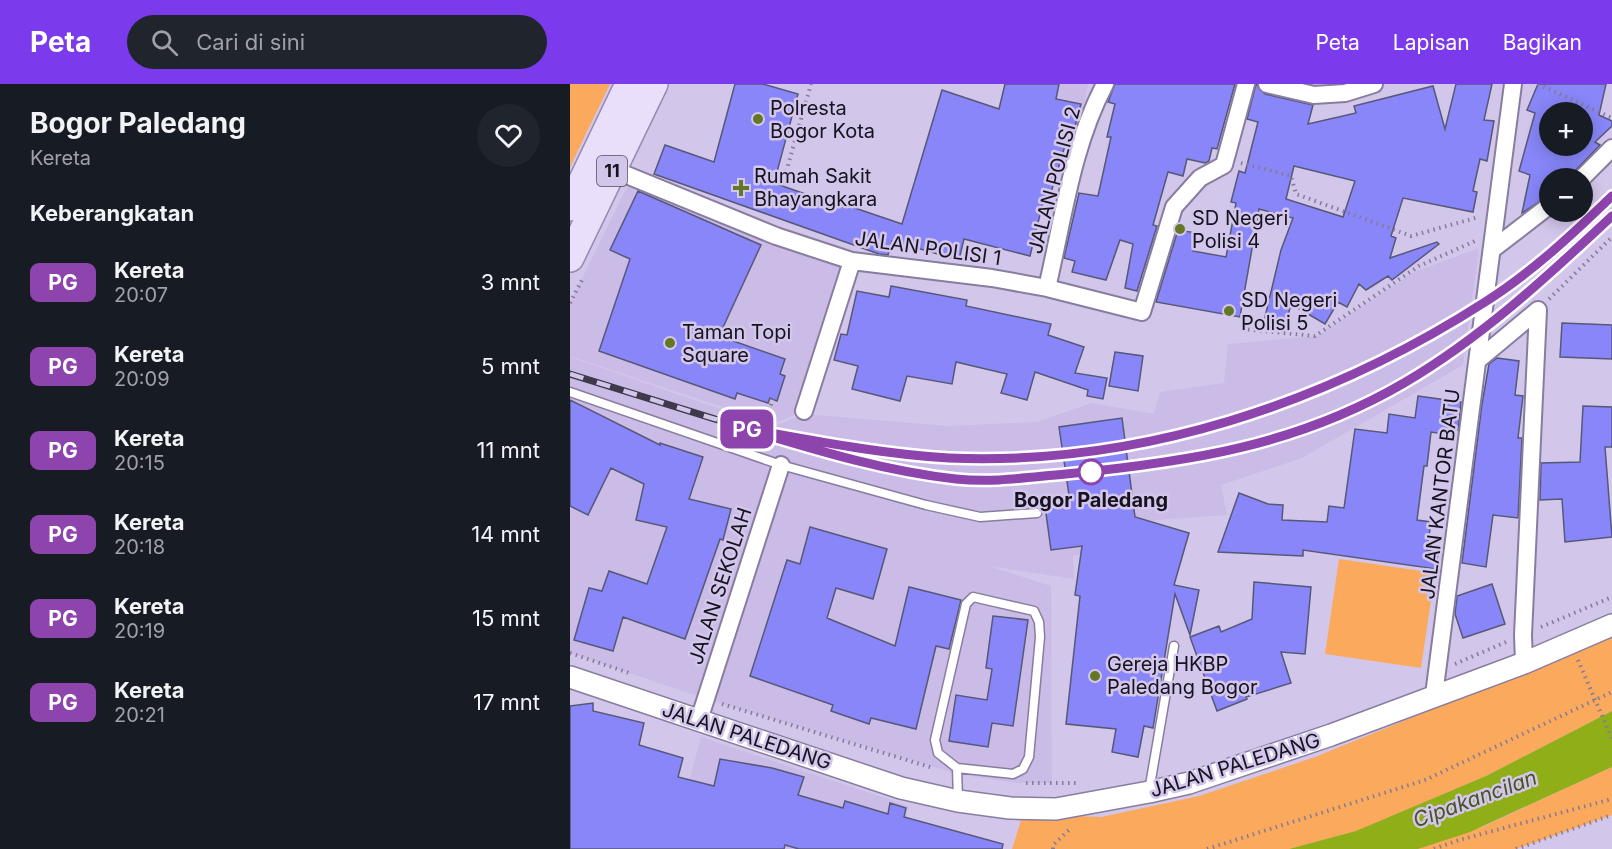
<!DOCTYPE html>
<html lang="id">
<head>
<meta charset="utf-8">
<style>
	body { margin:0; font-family:Inter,sans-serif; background:#20242c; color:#f1f3f6; height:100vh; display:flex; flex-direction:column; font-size:22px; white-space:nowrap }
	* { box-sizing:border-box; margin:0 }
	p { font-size:20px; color:#9ea1a6 }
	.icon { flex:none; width:33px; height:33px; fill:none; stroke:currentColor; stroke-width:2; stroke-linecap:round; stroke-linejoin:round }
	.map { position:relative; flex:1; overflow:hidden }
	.sheet { display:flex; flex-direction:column; background:#171b24; width:570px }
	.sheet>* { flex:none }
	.badge { padding:0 12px; border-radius:9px; font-size:21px; line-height:39px }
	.fabs { position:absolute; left:969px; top:18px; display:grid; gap:12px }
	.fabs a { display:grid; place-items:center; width:54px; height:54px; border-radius:50%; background:#171b24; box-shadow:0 3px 15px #0003; font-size:30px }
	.map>.badge { position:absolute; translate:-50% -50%; box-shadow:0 0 0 3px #fff }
	h2 { padding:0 30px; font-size:22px; line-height:54px }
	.round { display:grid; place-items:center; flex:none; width:63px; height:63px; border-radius:32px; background:#20242c }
	.overview { display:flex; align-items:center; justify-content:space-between; height:102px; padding:0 30px }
	h1 { font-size:28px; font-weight:700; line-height:45px }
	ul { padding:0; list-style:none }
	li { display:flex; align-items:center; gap:18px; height:84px; padding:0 30px }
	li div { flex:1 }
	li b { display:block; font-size:22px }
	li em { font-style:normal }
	li .badge { min-width:66px; font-weight:700; text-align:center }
	header { display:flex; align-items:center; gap:36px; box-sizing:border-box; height:84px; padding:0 30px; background:#7c3aed; color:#fff }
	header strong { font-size:28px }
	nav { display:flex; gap:33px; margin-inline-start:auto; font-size:21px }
	.search { width:420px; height:54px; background:#20242c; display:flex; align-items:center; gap:15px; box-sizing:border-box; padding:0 21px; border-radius:33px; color:#9ea1a6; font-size:22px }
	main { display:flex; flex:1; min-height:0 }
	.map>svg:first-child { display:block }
</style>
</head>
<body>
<header>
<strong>Peta</strong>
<div class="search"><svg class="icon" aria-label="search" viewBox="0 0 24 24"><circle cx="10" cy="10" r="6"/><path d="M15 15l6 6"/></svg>Cari di sini</div>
<nav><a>Peta</a><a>Lapisan</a><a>Bagikan</a></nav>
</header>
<main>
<section class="sheet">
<div class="overview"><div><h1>Bogor Paledang</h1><p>Kereta</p></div><a class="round"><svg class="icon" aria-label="heart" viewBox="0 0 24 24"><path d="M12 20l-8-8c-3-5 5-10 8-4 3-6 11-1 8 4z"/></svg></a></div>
<h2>Keberangkatan</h2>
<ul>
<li><span class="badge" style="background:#8e44ad;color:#fff">PG</span><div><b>Kereta</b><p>20:07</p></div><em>3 mnt</em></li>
<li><span class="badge" style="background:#8e44ad;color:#fff">PG</span><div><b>Kereta</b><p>20:09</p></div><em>5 mnt</em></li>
<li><span class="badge" style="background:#8e44ad;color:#fff">PG</span><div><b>Kereta</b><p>20:15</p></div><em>11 mnt</em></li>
<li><span class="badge" style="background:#8e44ad;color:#fff">PG</span><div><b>Kereta</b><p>20:18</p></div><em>14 mnt</em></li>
<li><span class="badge" style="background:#8e44ad;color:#fff">PG</span><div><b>Kereta</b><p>20:19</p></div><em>15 mnt</em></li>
<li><span class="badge" style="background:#8e44ad;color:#fff">PG</span><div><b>Kereta</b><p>20:21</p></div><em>17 mnt</em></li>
</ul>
</section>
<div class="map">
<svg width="1042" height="765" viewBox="0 0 1042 765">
	<rect width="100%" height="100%" fill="#d3c6eb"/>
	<path fill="#cbbbe7" d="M 460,0 L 518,0 L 508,49 L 454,38 Z
		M 62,93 L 282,177 L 234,327 L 202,340 L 0,272 L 0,219 Z
		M 909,164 L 893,281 L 732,374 L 651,401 L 657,431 L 574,437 L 564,472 L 503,471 L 504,495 L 419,482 L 481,502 L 482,699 L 447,699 L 387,690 L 136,615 L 0,569 L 0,273 L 203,343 L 234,330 L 378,342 L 467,338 L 522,319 L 584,330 L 590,308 L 654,299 L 658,260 L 747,252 L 844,188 Z
		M 131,653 L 339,722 L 330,757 L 291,765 L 101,765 Z"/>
	<path fill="#fba95d" d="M 0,0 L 40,0 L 0,83 Z
		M 769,475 L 865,489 L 851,584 L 755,570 Z
		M 1042,552 L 1042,627 L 916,692 L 787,747 L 720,765 L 442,765 L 453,730 L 531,733 L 629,712 L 745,673 Z
		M 1042,683 L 1042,731 L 946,765 L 848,765 L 914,742 Z"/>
	<path fill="#90ae17" d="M 1042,627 L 1042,683 L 900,748 L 848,765 L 719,765 L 786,747 L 916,692 Z"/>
	<path fill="#8886f8" stroke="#565878" stroke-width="1.5" fill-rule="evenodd" d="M 165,0 L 193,0 L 228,10 L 204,99 L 275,124 L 276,121 L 332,140 L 372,6 L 429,25 L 435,0 L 489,0 L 486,15 L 511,20 L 504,46 L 500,45 L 480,112 L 475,110 L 460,172 L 394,155 L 389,176 L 322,157 L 318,171 L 309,170 L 84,90 L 95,61 L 144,78 Z
		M 545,0 L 665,0 L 647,65 L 642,64 L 639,77 L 635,79 L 617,75 L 613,92 L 598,88 L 583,141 L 587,142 L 567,207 L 555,204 L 563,160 L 550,156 L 536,196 L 502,188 L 505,177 L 494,174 L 509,109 L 528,112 L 541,53 L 537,53 L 545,20 L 538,18 Z
		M 686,0 L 695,10 L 743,21 L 738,40 L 786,29 L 784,22 L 863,2 L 875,45 L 886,0 L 922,0 L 914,36 L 924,37 L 917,77 L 910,75 L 903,107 L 907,108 L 903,128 L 833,114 L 821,152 L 826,154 L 820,174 L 867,158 L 869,160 L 822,196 L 818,192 L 796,206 L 789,200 L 777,223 L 768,218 L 755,240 L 721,220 L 714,247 L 695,242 L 696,237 L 694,237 L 711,166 L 723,134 L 689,125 L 670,233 L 586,218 L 608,146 L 627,149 L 623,167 L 656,173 L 666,119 L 661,118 L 669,87 L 675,89 L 688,38 L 677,35 ZM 724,82 L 785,97 L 773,133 L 716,115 Z
		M 968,0 L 1036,0 L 1029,31 L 1042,37 L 1042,42 L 1025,58 L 1030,61 L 1005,87 L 1002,94 L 980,94 L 980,111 L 952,129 L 960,91 L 949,87 L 965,29 L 957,26 ZM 980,28 L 1012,28 L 1012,62 L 980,62 Z
		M 68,107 L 191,161 L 149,252 L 215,275 L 210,290 L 215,292 L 207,317 L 200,314 L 198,319 L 167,309 L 165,315 L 29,267 L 60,175 L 40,166 Z
		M 321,202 L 397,216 L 396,222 L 481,240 L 478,251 L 514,263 L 505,289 L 537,294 L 533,315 L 517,312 L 518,306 L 465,288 L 457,316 L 431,309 L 437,290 L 386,278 L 382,300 L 337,292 L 330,317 L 282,305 L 288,282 L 264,276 L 271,250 L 277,251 L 287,207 L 319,213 Z
		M 992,239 L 1042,241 L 1042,275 L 990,273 Z
		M 545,268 L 573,272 L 568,307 L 539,302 Z
		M 927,274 L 949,277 L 945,311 L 953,312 L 948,354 L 952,354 L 948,434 L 923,431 L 916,483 L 892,479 L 912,320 L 919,280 Z
		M 848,312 L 891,318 L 888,346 L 875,345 L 874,350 L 861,348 L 857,382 L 854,382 L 847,436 L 861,438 L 857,466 L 868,468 L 866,485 L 733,466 L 733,472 L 648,468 L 669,409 L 698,420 L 713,421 L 712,436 L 757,438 L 759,422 L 774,424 L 785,345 L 817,349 L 819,330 L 845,334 Z
		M 0,316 L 90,361 L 90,359 L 133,373 L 119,415 L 161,425 L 153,456 L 150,455 L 115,555 L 53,533 L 43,567 L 4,556 L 19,504 L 32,507 L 39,487 L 77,500 L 97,443 L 66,436 L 74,400 L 41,384 L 18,431 L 0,422 Z
		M 1013,322 L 1042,323 L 1042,363 L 1035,363 L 1042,453 L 995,458 L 992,415 L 970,416 L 971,379 L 1010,378 Z
		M 552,334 L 565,433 L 619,449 L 604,501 L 629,506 L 620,551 L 605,510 L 583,644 L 574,642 L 568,673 L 542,668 L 546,645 L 496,640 L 510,512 L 505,511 L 512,462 L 481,466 L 474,415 L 499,411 L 489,343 Z
		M 240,443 L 317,465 L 303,515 L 266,504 L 257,534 L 325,562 L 339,503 L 391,516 L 379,565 L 366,562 L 346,645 L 301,634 L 299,640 L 261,627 L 263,621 L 180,592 L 217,476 L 230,480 Z
		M 684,498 L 741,503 L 735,570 L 711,568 L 721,599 L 676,613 L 677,615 L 647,627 L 620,553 L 649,542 L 651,548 L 682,535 Z
		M 922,500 L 935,540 L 893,554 L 885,530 L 887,512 Z
		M 423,532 L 458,536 L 443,642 L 422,639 L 418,663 L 379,657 L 386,611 L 417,616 L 422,585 L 416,584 Z
		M 23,619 L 23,627 L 74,639 L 69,661 L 113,674 L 108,693 L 144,702 L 150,675 L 202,684 L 234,693 L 228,711 L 273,724 L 275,717 L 318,730 L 320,719 L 336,724 L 334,733 L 433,760 L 432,765 L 229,765 L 215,761 L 214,765 L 0,765 L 0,622 Z"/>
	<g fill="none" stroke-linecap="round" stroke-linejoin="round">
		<defs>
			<path id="service" d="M 0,308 L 211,381 L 356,421 L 410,433 L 467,429
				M 387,684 L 368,669 L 365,656 L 396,520 L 403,513 L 464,527 L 469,538 L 470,553 L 459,673 L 453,685 L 443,690 L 387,684 L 388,716
				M 579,707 L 604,562"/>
			<path id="minor" d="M 697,0 L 744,11 L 775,9 L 804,0
				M 42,85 L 206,152 L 282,177 L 422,194 L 477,204 L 572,228 L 604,123 L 630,94 L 654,81 L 676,0
				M 1012,94 L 1042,64
				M 923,165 L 980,121
				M 477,204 C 493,136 502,62 535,0
				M 908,276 L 968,226
				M 234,327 L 282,177
				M 954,579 L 953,551 L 968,226
				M 864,611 L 943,0
				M 129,636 L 211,381"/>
			<path id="tertiary" d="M 0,593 L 331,704 L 388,717 L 440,724 L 486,725 L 579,708 L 619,699 L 761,651 L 954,579 L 1042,541"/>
			<path id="primary" d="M 0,123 L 59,0
				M 0,174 L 84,0"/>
		</defs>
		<use href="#service" stroke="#897d9f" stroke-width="11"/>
		<use href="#minor" stroke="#897d9f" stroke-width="20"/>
		<use href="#tertiary" stroke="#897d9f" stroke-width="24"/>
		<use href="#primary" stroke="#968aad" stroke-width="30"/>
		<path stroke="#857b96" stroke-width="4" stroke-dasharray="1.5 4.5" stroke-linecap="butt" d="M 968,0 L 1042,34
			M 671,79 L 721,92 L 726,110 L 841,152 L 909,133
			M 213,99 L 241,0
			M 979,215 L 1042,153
			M 0,219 L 13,194
			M 672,245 L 745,252 L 849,182 L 905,157
			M 971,543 L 1042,513
			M 0,569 L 62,590
			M 1008,576 L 1042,655
			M 885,580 L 936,558
			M 152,620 L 363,684
			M 456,699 L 506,699
			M 483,765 L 483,761 L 501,744
			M 637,765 L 855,696 L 1042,608
			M 864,765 L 889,756 L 1042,715
			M 946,765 L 1042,731"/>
		<use href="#service" stroke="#fff" stroke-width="8"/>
		<use href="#minor" stroke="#fff" stroke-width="16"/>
		<use href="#tertiary" stroke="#fff" stroke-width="21"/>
		<use href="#primary" stroke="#e9dffb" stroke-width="27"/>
		<defs>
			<path id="rail" d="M 0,290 L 264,372 L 344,388 L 388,395 L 449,395 L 496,390
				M 226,353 L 378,374 L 493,370
				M 556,363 C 597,353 640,346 680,332 C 816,287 939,212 1042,112
				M 559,385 C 623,375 688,363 750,341 C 863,300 956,212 1042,132"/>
		</defs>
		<use href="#rail" stroke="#3f394b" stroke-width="7"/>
		<use href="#rail" stroke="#d3c6eb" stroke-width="4.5" stroke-dasharray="14" stroke-linecap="butt"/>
		<path stroke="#857b96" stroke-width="4" stroke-dasharray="1.5 4.5" stroke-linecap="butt" d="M 187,361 L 203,315"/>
	</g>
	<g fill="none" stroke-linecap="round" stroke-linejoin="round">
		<defs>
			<path id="line" d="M 1042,112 C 1003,150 961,189 915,218 C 756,320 569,382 379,374 C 310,370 241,356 173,344 C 243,365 313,387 386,395 C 423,399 460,393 496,390 C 618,378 726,362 834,299 C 911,254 977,193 1042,132"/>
		</defs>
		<use href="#line" stroke="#fff" stroke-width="14"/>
		<use href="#line" stroke="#8e44ad" stroke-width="9"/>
	</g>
	<g fill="#647726" stroke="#d3c6eb" stroke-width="2">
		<circle cx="188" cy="35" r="6"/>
		<path d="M168 95h6v6h6v6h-6v6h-6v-6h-6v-6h6z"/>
		<circle cx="610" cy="145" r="6"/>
		<circle cx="659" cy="227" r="6"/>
		<circle cx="100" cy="259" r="6"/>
		<circle cx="525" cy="592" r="6"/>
	</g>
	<circle fill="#fff" stroke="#8e44ad" stroke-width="3" cx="521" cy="388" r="12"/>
	<g text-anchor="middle" stroke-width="5" stroke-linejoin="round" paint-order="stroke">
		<rect fill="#d3c6eb" stroke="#4f485c" stroke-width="1.5" x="27" y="72" width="30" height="30" rx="4.5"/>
		<g font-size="18" font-weight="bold" fill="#17121f">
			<text x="42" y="93">11</text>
		</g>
		<g font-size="20" fill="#17121f" stroke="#d3c6eb" text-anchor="start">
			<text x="200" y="31">Polresta<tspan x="200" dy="23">Bogor Kota</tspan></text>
			<text x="184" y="99">Rumah Sakit<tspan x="184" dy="23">Bhayangkara</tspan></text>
			<text x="622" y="141">SD Negeri<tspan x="622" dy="23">Polisi 4</tspan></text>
			<text x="671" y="223">SD Negeri<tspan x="671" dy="23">Polisi 5</tspan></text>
			<text x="112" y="255">Taman Topi<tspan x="112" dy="23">Square</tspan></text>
			<text x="537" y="587">Gereja HKBP<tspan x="537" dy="23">Paledang Bogor</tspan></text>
		</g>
		<g font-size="20" fill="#17121f" stroke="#d3c6eb">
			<text transform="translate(484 96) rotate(-75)" y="7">JALAN POLISI 2</text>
			<text transform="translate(358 164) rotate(8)" y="7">JALAN POLISI 1</text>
			<text transform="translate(870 410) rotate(-83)" y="7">JALAN KANTOR BATU</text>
			<text transform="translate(150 502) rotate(-72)" y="7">JALAN SEKOLAH</text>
			<text transform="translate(177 652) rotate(18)" y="7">JALAN PALEDANG</text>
			<text transform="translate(665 681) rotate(-17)" y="7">JALAN PALEDANG</text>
		</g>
		<g font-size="20" font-weight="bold" fill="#17121f" stroke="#d3c6eb">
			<text x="521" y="423">Bogor Paledang</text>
		</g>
		<g font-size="21" font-style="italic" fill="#475420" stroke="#d3c6eb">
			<text transform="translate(905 715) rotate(-20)" y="7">Cipakancilan</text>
		</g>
	</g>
</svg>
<div class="fabs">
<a>+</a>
<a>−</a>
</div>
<b class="badge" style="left:177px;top:345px;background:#8e44ad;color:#fff">PG</b>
</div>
</main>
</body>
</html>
